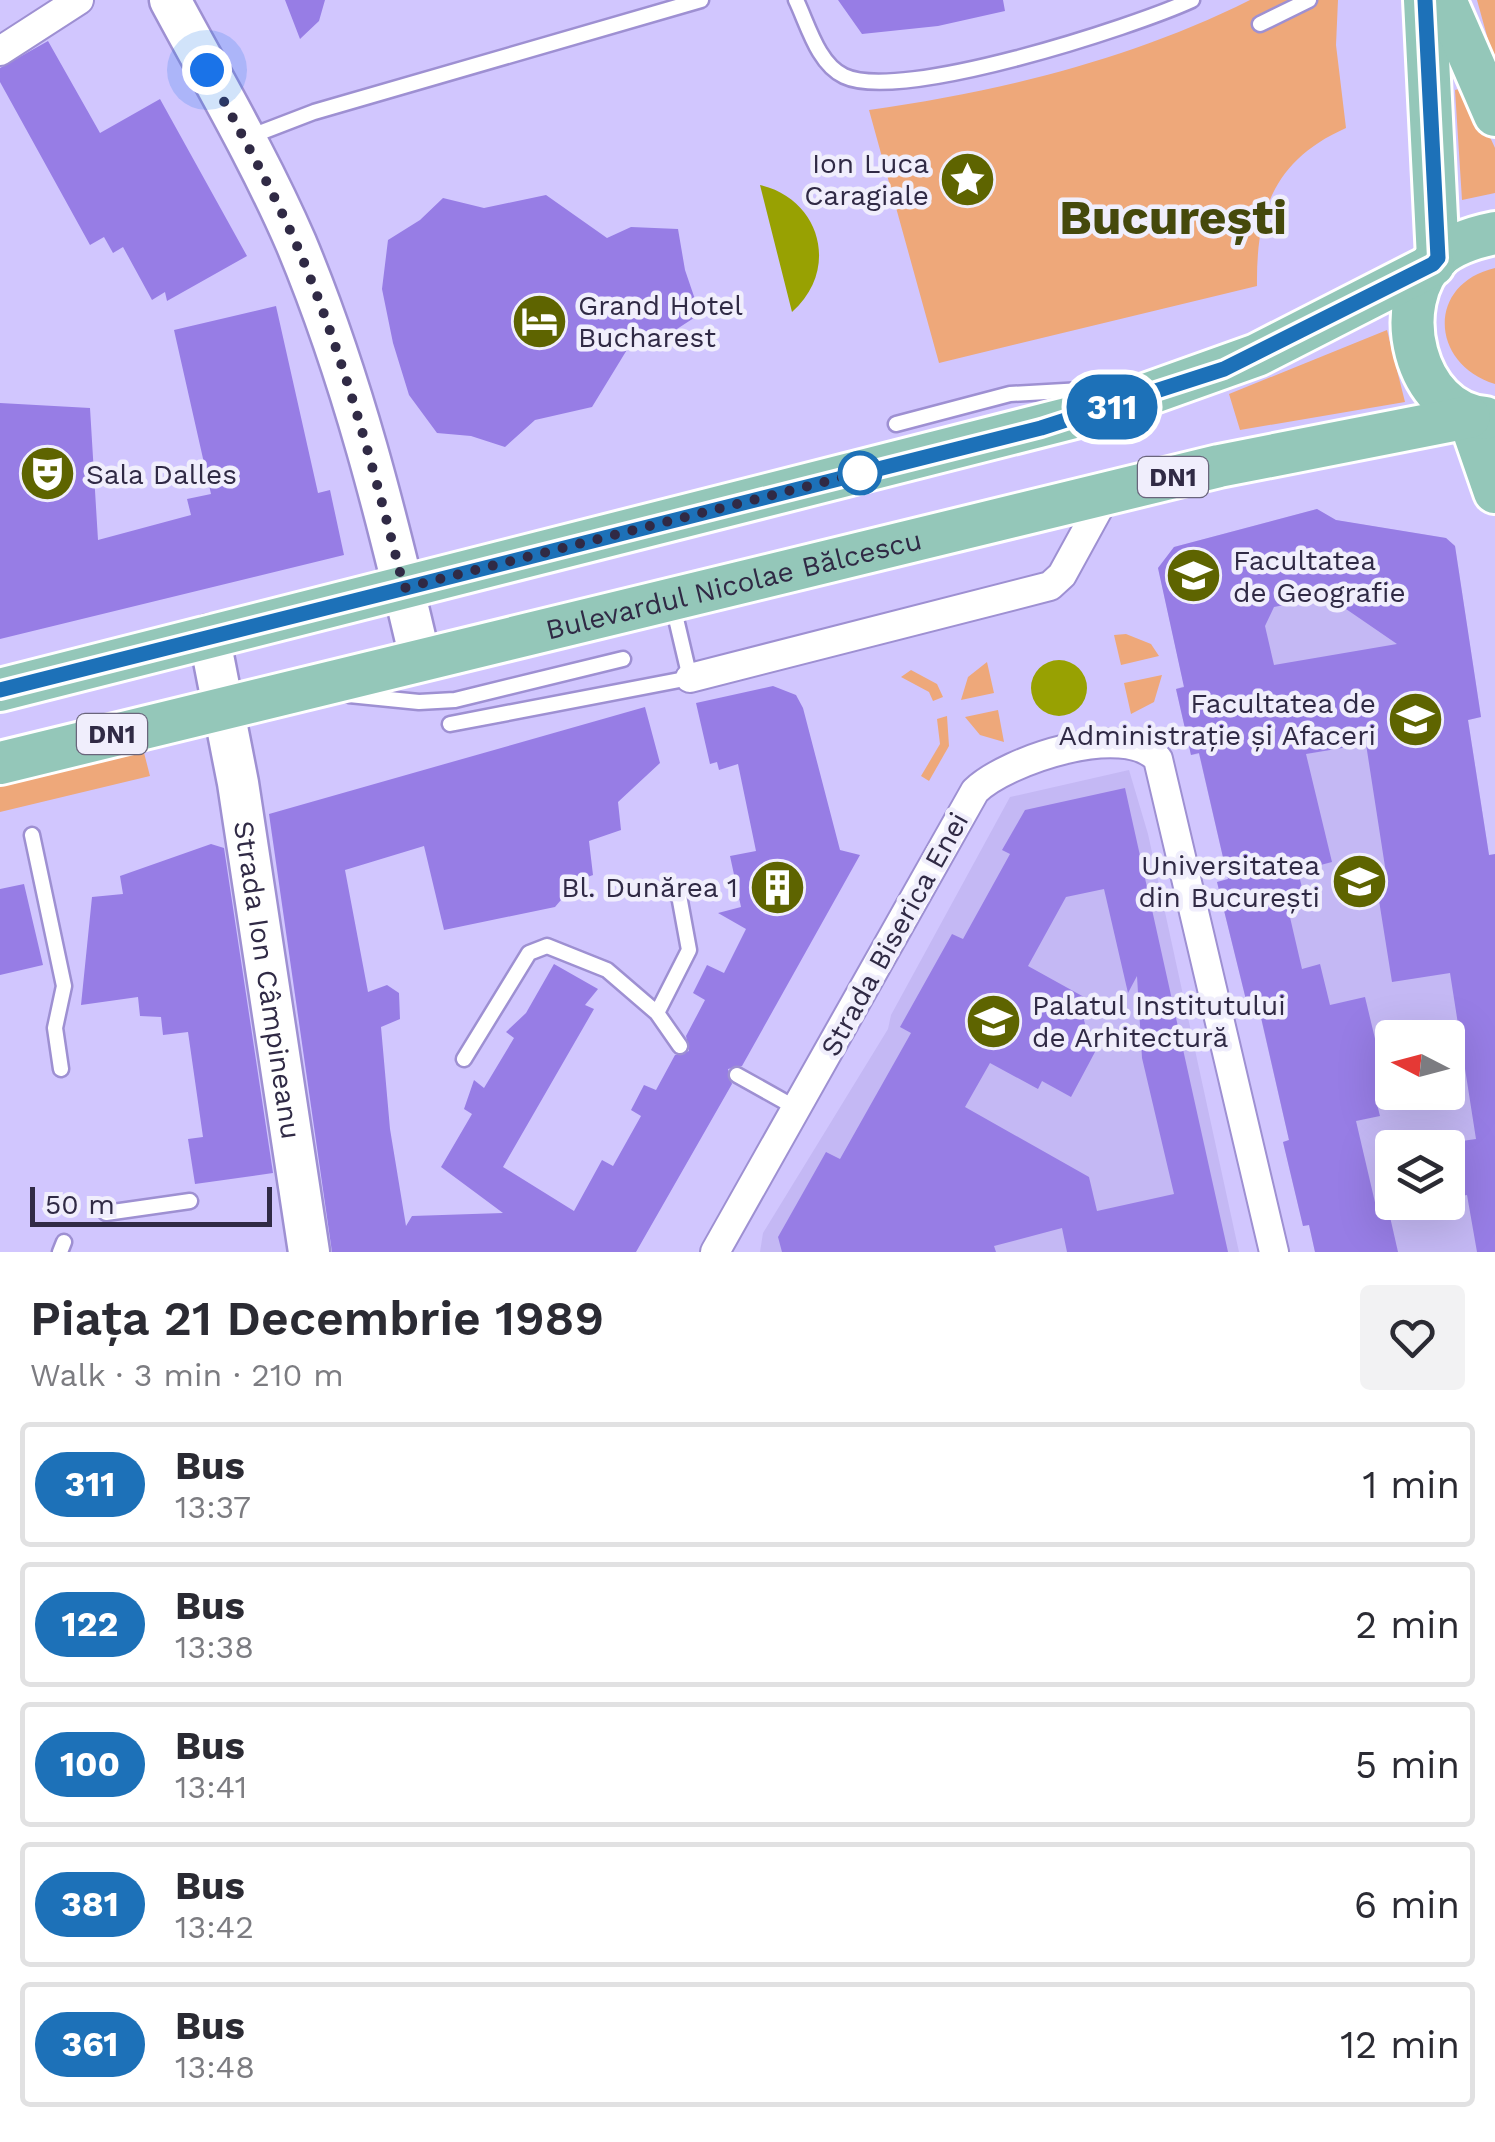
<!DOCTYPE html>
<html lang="en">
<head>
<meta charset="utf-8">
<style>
	body { margin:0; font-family:"Work Sans",sans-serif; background:#f2f2f3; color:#2b2b33; height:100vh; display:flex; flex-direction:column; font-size:38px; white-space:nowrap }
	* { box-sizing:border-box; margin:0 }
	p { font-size:32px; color:#7c7c81 }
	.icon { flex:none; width:55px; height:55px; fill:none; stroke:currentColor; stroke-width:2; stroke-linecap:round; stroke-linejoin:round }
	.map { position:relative; height:1252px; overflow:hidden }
	.side { display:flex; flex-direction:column; background:#fff; flex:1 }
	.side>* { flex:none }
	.badge { padding:0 20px; border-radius:32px; font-size:35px; line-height:65px }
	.needle { width:65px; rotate:276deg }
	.controls { position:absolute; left:1375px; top:1020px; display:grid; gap:20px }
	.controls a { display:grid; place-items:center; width:90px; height:90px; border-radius:10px; background:#fff; box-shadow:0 10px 40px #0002; font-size:50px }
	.scale { position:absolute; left:30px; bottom:25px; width:242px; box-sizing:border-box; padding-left:10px; border:5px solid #302a45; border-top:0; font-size:28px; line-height:35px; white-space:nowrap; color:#302a45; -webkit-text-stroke:8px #f0eefc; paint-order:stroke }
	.you { position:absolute; width:50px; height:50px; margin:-25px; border:8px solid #fff; border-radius:50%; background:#1a73e8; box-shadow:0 0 0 15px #1a73e833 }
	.map>.badge { position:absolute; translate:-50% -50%; box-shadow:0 0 0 5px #fff }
	.round { display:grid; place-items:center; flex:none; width:105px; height:105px; border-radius:10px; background:#f2f2f3 }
	.headline { display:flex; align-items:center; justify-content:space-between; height:170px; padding:0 30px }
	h1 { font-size:48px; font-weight:600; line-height:75px }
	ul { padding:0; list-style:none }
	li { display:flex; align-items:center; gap:30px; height:125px; margin:0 20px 15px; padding:0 10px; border:5px solid #e1e1e2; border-radius:10px }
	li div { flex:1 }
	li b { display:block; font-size:38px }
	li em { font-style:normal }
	li .badge { min-width:110px; font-weight:700; text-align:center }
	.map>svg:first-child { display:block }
</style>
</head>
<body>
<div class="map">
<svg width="1495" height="1252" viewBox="0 0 1495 1252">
	<rect width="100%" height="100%" fill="#d1c6fe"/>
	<path fill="#c4b8f4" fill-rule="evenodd" d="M 1317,509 L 1335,520 L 1446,538 L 1455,546 L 1481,717 L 1468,720 L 1489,855 L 1495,1252 L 1315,1252 L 1309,1225 L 1303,1226 L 1283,1142 L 1289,1140 L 1260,1014 L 1250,1016 L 1217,882 L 1228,879 L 1199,754 L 1191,755 L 1176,689 L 1184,686 L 1158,568 L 1174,547 ZM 1392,1038 L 1448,1038 L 1448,1092 L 1392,1092 ZM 1392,1148 L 1448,1148 L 1448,1202 L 1392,1202 Z
		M 1129,770 L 1148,834 L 1239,1252 L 760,1252 L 763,1233 L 888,1029 L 891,1015 L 1010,797 Z"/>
	<path fill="#eea87a" d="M 1250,0 L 1338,0 L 1336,45 L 1346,128 C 1274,160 1256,211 1257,286 L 939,363 L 869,110 C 1001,91 1130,60 1250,0 Z
		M 1477,0 L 1495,0 L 1495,65 Z
		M 1467,87 L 1495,148 L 1495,193 L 1462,200 L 1455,90 Z
		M 1495,268 L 1495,384 C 1430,364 1426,284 1495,268 Z
		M 1387,330 L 1405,402 L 1240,430 L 1229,394 Z
		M 1126,634 L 1151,644 L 1159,656 L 1121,665 L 1114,635 Z
		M 987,662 L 994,693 L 961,700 L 968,677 Z
		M 911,670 L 937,684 L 943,697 L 933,701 L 929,692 L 901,677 Z
		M 1162,675 L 1154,702 L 1131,714 L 1124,683 Z
		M 998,710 L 1004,742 L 980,735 L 965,717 Z
		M 947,716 L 949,746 L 929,781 L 921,776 L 940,744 L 937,719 Z
		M 141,741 L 150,776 L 0,812 L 0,775 Z"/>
	<path fill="#98a102" d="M 760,185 C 821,199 840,270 792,312 Z
		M1031 688a28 28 0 1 1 56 0a28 28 0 1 1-56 0Z"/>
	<path fill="#977de5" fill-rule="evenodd" d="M 285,0 L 325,0 L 319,21 L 300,39 Z
		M 838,0 L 1003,0 L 1005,11 L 938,26 L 862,34 Z
		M 48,41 L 100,133 L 160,99 L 247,256 L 167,301 L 165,292 L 152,300 L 123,247 L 113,253 L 104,237 L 90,245 L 0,82 L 0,68 Z
		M 546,195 L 607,238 L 631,227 L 678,229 L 685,270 L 700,314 L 660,340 L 636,335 L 592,407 L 535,420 L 505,447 L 471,436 L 437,433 L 409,395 L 393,343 L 382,289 L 388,240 L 420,220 L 443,198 L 484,208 Z
		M 276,306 L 318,493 L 330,490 L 344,555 L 0,639 L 0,403 L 90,408 L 98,540 L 191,515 L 187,499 L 211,494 L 174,330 Z
		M 1317,509 L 1336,520 L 1446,538 L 1455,546 L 1481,717 L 1468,720 L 1489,855 L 1495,854 L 1495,1252 L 1477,1252 L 1467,1195 L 1448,1198 L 1448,1143 L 1476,1139 L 1450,973 L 1392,982 L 1377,888 L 1388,886 L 1366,744 L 1306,754 L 1332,862 L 1298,871 L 1304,896 L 1286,900 L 1302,969 L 1320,964 L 1330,1005 L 1365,997 L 1389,1097 L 1376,1100 L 1380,1116 L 1356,1121 L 1377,1211 L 1388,1208 L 1398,1252 L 1315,1252 L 1309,1225 L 1303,1226 L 1283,1142 L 1289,1140 L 1260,1013 L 1250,1016 L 1217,882 L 1228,879 L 1199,753 L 1191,755 L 1176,689 L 1184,687 L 1158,568 L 1174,547 ZM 1335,595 L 1346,609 L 1397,644 L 1274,665 L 1265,626 L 1274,607 Z
		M 773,686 L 796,695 L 803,708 L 840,850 L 860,855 L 742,1066 L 728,1069 L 732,1084 L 636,1252 L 332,1252 L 269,814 L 645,707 L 660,763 L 618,802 L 621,830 L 589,841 L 593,875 L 577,881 L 555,907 L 444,930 L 424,846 L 345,870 L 368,992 L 387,985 L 399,993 L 400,1019 L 381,1027 L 390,1129 L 406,1226 L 412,1216 L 503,1213 L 441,1167 L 472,1114 L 464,1109 L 474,1080 L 484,1088 L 514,1038 L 506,1032 L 526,1013 L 554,964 L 598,989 L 585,1005 L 594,1009 L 503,1167 L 574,1211 L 602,1160 L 613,1166 L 641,1116 L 631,1110 L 644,1085 L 656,1090 L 675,1055 L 689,1051 L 686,1036 L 705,1000 L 693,993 L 707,965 L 724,973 L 746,929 L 718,913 L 741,907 L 730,856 L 756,851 L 738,764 L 719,770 L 717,762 L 710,764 L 696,703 Z
		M 1125,788 L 1228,1252 L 1067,1252 L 1062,1228 L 994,1246 L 996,1252 L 782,1252 L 778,1237 L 826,1152 L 840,1159 L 911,1033 L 900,1027 L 952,934 L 963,939 L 1010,854 L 1002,850 L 1025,810 ZM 1104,889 L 1128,993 L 1137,976 L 1142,1058 L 1174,1194 L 1097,1211 L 1089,1177 L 965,1107 L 990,1063 L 1038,1089 L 1042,1081 L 1071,1097 L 1103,1037 L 1086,1028 L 1080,1004 L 1084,997 L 1028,966 L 1066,897 Z
		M 211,844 L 224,848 L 273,1173 L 195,1184 L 188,1139 L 203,1137 L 188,1032 L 163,1035 L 161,1017 L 140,1016 L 138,997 L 81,1005 L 92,897 L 123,894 L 120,876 Z
		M 24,884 L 43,965 L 0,975 L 0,889 Z"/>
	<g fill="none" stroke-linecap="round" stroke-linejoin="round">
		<defs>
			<path id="lane" d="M 796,0 C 808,25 818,64 844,76 C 900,103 1133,27 1192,0
				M 1260,24 L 1309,0
				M 249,137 L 314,112 L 701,0
				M 896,424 L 1010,394 L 1117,388
				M 349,695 L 419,702 L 455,700 L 623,659
				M 450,724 L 690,678 L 673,606
				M 32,835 L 64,986 L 55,1028 L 61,1069
				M 678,890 L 689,950 L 657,1013 L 680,1046
				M 464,1059 L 529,953 L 547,946 L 607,970 L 657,1013
				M 737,1075 L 796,1108
				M 106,1213 L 190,1201
				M 60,1252 L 64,1242"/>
			<path id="street" d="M 0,51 L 79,0
				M 690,678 L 1050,586 L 1062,575 L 1107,493
				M 715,1252 L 975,791 C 1007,760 1124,721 1158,759 L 1274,1252"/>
			<g id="secondary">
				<path d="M 170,0 C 213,80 260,160 296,243 C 352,377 387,517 420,658"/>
				<path id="s1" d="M 209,635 L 238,783 L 309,1252"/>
			</g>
			<g id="primary">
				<path d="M 1425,0 L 1438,258"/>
				<path d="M 1445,0 L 1495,115"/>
				<path d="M 1469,417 L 1495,492"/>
				<path d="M 1485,418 C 1414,412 1389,303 1438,257 C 1454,243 1475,237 1495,233"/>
				<path d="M 0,690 L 1106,409 L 1257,355 L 1433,265"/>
				<path id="s2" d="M 0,763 L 1219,466 L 1469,417"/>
			</g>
		</defs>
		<use href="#lane" stroke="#9e90d2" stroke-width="19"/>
		<use href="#street" stroke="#9e90d2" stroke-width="32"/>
		<use href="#secondary" stroke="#9e90d2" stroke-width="45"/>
		<use href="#primary" stroke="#fff" stroke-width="48"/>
		<use href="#lane" stroke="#fff" stroke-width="14"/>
		<use href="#street" stroke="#fff" stroke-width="28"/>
		<use href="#secondary" stroke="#fff" stroke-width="40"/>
		<use href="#primary" stroke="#94c7b9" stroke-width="42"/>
	</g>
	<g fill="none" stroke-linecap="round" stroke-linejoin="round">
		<defs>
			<path id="line" d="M 0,690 L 1041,428 L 1224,369 L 1433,264 L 1438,258 L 1425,0"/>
		</defs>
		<use href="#line" stroke="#fff" stroke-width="22"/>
		<use href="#line" stroke="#1d71b8" stroke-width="15"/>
		<path stroke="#302a45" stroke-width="10" stroke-dasharray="0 18" d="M 207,70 C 237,126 268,181 294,239 C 343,351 374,470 404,588 L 860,473"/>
	</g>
	<defs>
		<symbol id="sight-disc" viewBox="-11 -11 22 22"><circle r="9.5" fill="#5e6400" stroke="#f0eefc"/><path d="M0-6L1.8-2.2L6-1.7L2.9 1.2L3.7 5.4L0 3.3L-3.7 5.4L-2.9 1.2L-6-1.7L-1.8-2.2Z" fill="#fff"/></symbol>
		<symbol id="hotel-disc" viewBox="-11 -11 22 22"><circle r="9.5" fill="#5e6400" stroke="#f0eefc"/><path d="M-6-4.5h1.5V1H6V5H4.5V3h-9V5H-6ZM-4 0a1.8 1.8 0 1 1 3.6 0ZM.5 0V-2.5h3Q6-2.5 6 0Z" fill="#fff"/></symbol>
		<symbol id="theatre-disc" viewBox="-11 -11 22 22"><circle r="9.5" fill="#5e6400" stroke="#f0eefc"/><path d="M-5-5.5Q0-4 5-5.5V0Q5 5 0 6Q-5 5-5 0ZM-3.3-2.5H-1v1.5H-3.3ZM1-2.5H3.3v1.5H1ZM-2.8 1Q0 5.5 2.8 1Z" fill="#fff"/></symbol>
		<symbol id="university-disc" viewBox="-11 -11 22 22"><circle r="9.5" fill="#5e6400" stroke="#f0eefc"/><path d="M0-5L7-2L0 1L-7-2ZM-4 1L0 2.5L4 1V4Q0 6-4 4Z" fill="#fff"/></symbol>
		<symbol id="building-disc" viewBox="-11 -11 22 22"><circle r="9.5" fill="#5e6400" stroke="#f0eefc"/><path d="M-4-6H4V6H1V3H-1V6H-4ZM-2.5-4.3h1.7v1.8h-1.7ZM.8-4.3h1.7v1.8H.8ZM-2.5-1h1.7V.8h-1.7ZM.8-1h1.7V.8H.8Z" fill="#fff"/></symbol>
	</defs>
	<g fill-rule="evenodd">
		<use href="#sight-disc" x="936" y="148" width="63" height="63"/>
		<use href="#hotel-disc" x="508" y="290" width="63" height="63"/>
		<use href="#theatre-disc" x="16" y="442" width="63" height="63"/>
		<use href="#university-disc" x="1162" y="544" width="63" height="63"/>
		<use href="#university-disc" x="1384" y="688" width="63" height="63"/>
		<use href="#university-disc" x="1328" y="850" width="63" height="63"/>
		<use href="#building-disc" x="746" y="856" width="63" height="63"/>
		<use href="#university-disc" x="962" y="990" width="63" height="63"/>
	</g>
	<circle fill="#fff" stroke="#1d71b8" stroke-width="5" cx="860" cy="473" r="20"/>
	<g text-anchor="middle" stroke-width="9" stroke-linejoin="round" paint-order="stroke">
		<g fill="#f0eefc" stroke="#6a657c" stroke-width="2.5">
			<rect x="1138" y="457" width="70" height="40" rx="8"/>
			<rect x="77" y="714" width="70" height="40" rx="8"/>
		</g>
		<g font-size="25" font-weight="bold" fill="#302a45">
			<text x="1173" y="486">DN1</text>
			<text x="112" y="743">DN1</text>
		</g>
		<g font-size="28" fill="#302a45" stroke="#f0eefc" text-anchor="end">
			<text x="929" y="173">Ion Luca<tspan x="929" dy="32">Caragiale</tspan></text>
			<text x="578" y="315" text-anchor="start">Grand Hotel<tspan x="578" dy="32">Bucharest</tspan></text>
			<text x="86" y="484" text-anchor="start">Sala Dalles</text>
			<text x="1233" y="570" text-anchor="start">Facultatea<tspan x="1233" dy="32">de Geografie</tspan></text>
			<text x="1376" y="713">Facultatea de<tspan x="1376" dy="32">Administrație și Afaceri</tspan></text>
			<text x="1320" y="875">Universitatea<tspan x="1320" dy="32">din București</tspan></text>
			<text x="738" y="897">Bl. Dunărea 1</text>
			<text x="1032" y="1015" text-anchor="start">Palatul Institutului<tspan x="1032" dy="32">de Arhitectură</tspan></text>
		</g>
		<g font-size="28" fill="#302a45" stroke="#f0eefc">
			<text dy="10" stroke="none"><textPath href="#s2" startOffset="755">Bulevardul Nicolae Bălcescu</textPath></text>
			<text transform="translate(894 934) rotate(-61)" y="10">Strada Biserica Enei</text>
			<text dy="10" stroke="none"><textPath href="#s1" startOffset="350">Strada Ion Câmpineanu</textPath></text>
		</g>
		<g font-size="48" font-weight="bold" fill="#45490c" stroke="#f0eefc">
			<text x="1173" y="234">București</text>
		</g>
	</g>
</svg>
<div class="controls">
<a><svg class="needle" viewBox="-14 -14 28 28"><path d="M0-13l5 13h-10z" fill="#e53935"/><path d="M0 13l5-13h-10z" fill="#7c7c81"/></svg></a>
<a><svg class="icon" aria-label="layers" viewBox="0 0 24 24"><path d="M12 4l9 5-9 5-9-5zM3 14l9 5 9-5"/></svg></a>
</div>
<div class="scale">50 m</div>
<div class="you" style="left:207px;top:70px"></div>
<b class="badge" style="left:1112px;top:407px;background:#1d71b8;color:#fff">311</b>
</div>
<section class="side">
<div class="headline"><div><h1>Piața 21 Decembrie 1989</h1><p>Walk · 3 min · 210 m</p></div><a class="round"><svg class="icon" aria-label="heart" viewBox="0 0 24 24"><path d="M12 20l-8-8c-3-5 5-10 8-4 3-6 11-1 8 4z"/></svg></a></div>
<ul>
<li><span class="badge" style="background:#1d71b8;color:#fff">311</span><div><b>Bus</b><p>13:37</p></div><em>1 min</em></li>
<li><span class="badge" style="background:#1d71b8;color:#fff">122</span><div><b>Bus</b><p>13:38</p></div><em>2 min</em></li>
<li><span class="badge" style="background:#1d71b8;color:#fff">100</span><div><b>Bus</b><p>13:41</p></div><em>5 min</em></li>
<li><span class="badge" style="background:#1d71b8;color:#fff">381</span><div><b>Bus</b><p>13:42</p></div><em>6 min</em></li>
<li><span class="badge" style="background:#1d71b8;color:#fff">361</span><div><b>Bus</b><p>13:48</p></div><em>12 min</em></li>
</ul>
</section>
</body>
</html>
